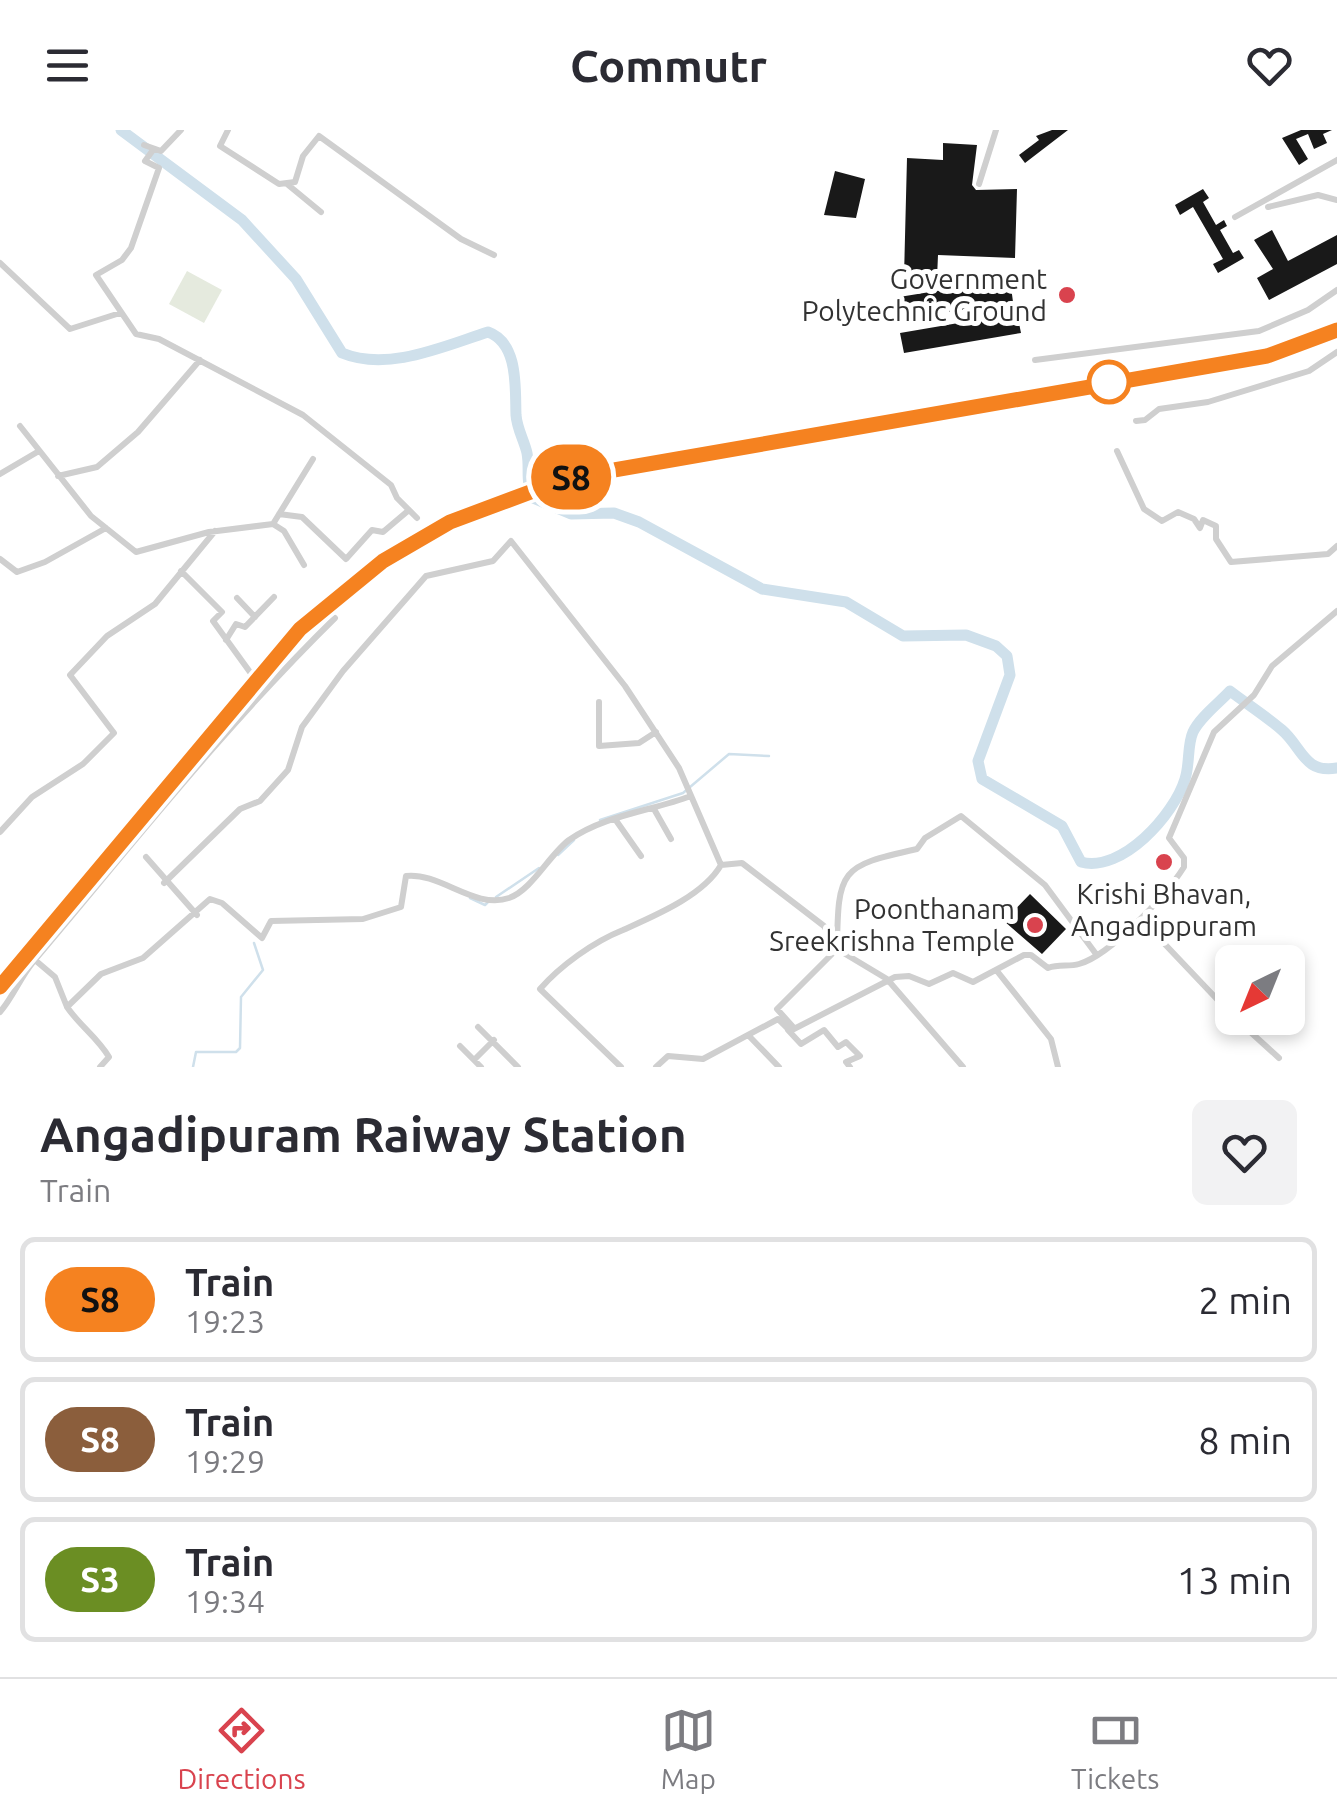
<!DOCTYPE html>
<html lang="en">
<head>
<meta charset="utf-8">
<style>
	body { margin:0; font-family:Ubuntu,sans-serif; background:#f2f2f3; color:#2b2b33; height:100vh; display:flex; flex-direction:column; font-size:38px; white-space:nowrap }
	* { box-sizing:border-box; margin:0 }
	p { font-size:32px; color:#7c7c81 }
	.icon { flex:none; width:55px; height:55px; fill:none; stroke:currentColor; stroke-width:2; stroke-linecap:round; stroke-linejoin:round }
	.map { position:relative; height:937px; overflow:hidden }
	.side { display:flex; flex-direction:column; background:#fff; flex:1 }
	.side>* { flex:none }
	.badge { padding:0 20px; border-radius:32px; font-size:35px; line-height:65px }
	.needle { width:65px; rotate:223deg }
	.fabs { position:absolute; left:1215px; top:815px; display:grid; gap:20px }
	.fabs a { display:grid; place-items:center; width:90px; height:90px; border-radius:15px; background:#fff; box-shadow:0 5px 15px #0003; font-size:50px }
	.map>.badge { position:absolute; translate:-50% -50%; box-shadow:0 0 0 5px #fff }
	.round { display:grid; place-items:center; flex:none; width:105px; height:105px; border-radius:15px; background:#f2f2f3 }
	.overview { display:flex; align-items:center; justify-content:space-between; height:170px; padding:0 40px }
	h1 { font-size:48px; font-weight:600; line-height:75px }
	ul { padding:0; list-style:none }
	li { display:flex; align-items:center; gap:30px; height:125px; margin:0 20px 15px; padding:0 20px; border:5px solid #e1e1e2; border-radius:15px }
	li div { flex:1 }
	li b { display:block; font-size:38px }
	li em { font-style:normal }
	li .badge { min-width:110px; font-weight:700; text-align:center }
	header { display:flex; justify-content:space-between; align-items:center; height:130px; padding:0 40px; background:#fff; font-size:45px; font-weight:600 }
	.dock { display:flex; justify-content:space-around; align-items:center; height:140px; border-top:2px solid #e1e1e2; background:#fff; font-size:28px; color:#7c7c81 }
	.dock a { display:grid; justify-items:center; gap:5px }
	.dock .on { color:#d9434e }
	.map>svg:first-child { display:block }
</style>
</head>
<body>
<header><svg class="icon" aria-label="menu" viewBox="0 0 24 24"><path d="M4 6h16M4 12h16M4 18h16"/></svg>Commutr<svg class="icon" aria-label="heart" viewBox="0 0 24 24"><path d="M12 20l-8-8c-3-5 5-10 8-4 3-6 11-1 8 4z"/></svg></header>
<div class="map">
<svg width="1337" height="937" viewBox="0 0 1337 937">
	<rect width="100%" height="100%" fill="#fff"/>
	<path fill="#e5eade" d="M 187,141 L 222,160 L 204,193 L 169,174 Z"/>
	<g fill="none" stroke-linecap="round" stroke-linejoin="round">
		<path stroke="#cfe0eb" stroke-width="2.5" d="M 600,690 L 683,663 L 729,624 L 769,626
			M 558,725 L 574,710
			M 496,767 L 539,738
			M 470,768 L 485,775 L 489,771
			M 193,937 L 196,922 L 236,922 L 240,918 L 241,867 L 263,840 L 254,813"/>
		<path stroke="#cfe0eb" stroke-width="11" d="M 121,0 L 242,90 L 296,149 L 342,223 C 388,242 444,216 488,202 C 519,213 515,259 516,285 C 517,299 524,310 527,323 C 530,340 525,349 533,368 L 571,384 L 614,383 L 639,392 L 762,459 L 846,472 L 903,506 L 966,505 L 996,516 L 1007,526 L 1010,545 L 978,631 L 982,649 L 1062,696 L 1081,732 C 1122,743 1174,685 1185,649 C 1190,634 1187,615 1193,602 C 1200,587 1219,573 1230,561 C 1247,574 1266,586 1282,600 C 1302,617 1304,644 1337,638"/>
	</g>
	<path fill="#191919" d="M 1052,0 L 1068,0 L 1025,33 L 1019,25 L 1039,10 L 1036,6 Z
		M 1301,0 L 1332,0 L 1323,4 L 1327,13 L 1314,19 L 1308,4 L 1296,9 L 1308,29 L 1299,35 L 1282,8 Z
		M 943,13 L 977,15 L 972,55 L 976,60 L 1017,59 L 1015,128 L 938,125 L 937,148 L 904,147 L 907,28 L 943,30 Z
		M 835,41 L 865,49 L 856,88 L 824,85 Z
		M 1203,59 L 1209,68 L 1203,72 L 1216,95 L 1224,90 L 1227,96 L 1220,100 L 1233,123 L 1239,120 L 1244,128 L 1218,143 L 1213,134 L 1223,129 L 1193,77 L 1180,85 L 1175,75 Z
		M 1272,100 L 1288,131 L 1337,105 L 1337,134 L 1269,170 L 1257,148 L 1273,139 L 1254,110 Z
		M 1010,149 L 1013,172 L 896,190 L 893,168 Z
		M 1017,183 L 1021,203 L 904,223 L 900,203 Z
		M 1030,764 L 1066,799 L 1042,824 L 1004,791 Z"/>
	<g fill="none" stroke-linecap="round" stroke-linejoin="round">
		<path stroke="#cfcfcf" stroke-width="6" d="M 228,0 L 220,16 L 279,54 L 295,52 L 303,26 L 319,6 L 461,109 L 494,125
			M 144,15 L 161,21 L 181,0
			M 153,20 L 145,31 L 159,38 L 131,118 L 122,130 L 96,145 L 136,204 L 159,209 L 303,285 L 391,355 L 397,368 L 417,388
			M 287,54 L 321,82
			M 979,54 L 996,0
			M 1268,77 L 1318,65 L 1337,70
			M 1235,87 L 1337,30
			M 0,133 L 70,199 L 120,183
			M 1035,230 L 1259,201 L 1308,180 L 1337,160
			M 1136,291 L 1145,290 L 1159,279 L 1208,272 L 1309,241 L 1337,222
			M 20,296 L 91,386 L 136,422 L 209,402 L 273,394 L 284,401 L 304,435
			M 1117,321 L 1144,379 L 1162,391 L 1178,382 L 1194,389 L 1200,398 L 1203,390 L 1216,396 L 1216,409 L 1231,432 L 1328,424 L 1337,416
			M 0,344 L 39,321
			M 58,346 L 97,337 L 138,302 L 200,230
			M 279,384 L 302,387 L 346,429 L 372,400 L 383,402 L 409,380
			M 273,394 L 313,329
			M 0,429 L 17,442 L 45,432 L 106,398
			M 181,441 L 222,482 L 213,491 L 263,560
			M 237,468 L 255,487
			M 226,510 L 236,494 L 245,497 L 274,467
			M 599,572 L 599,616 L 639,613 L 656,602
			M 654,679 L 671,709
			M 615,689 L 641,726
			M 0,702 L 32,667 L 83,634 L 114,603 L 70,545 L 107,506 L 155,474 L 215,401
			M 146,727 L 197,785
			M 164,753 L 240,679 L 260,671 L 288,640 L 302,597 L 343,541 L 426,446 L 493,431 L 511,411 L 625,556 L 679,638 L 721,735 L 742,733 L 824,796 L 837,819 L 887,849 L 963,937
			M 1141,789 L 1232,885
			M 35,830 L 55,847 L 67,877 L 101,844 L 143,828 L 210,769 L 222,773 L 262,808 L 271,791 L 363,789 L 401,777 L 406,746 C 440,742 475,780 509,768 C 532,760 549,725 569,710 C 605,685 651,681 691,666
			M 997,841 L 1051,909 L 1058,937
			M 67,877 C 80,896 97,907 109,927 L 100,937
			M 0,882 C 13,867 20,848 33,832 C 132,715 226,595 335,488
			M 1235,888 L 1279,928
			M 478,897 L 518,937
			M 794,898 L 777,879 L 837,819 C 838,739 840,736 917,719 L 925,708 L 961,686 L 1045,755 L 1096,824
			M 788,900 L 801,914 L 824,900 L 838,917 L 846,912 L 860,926 L 846,932 L 850,937
			M 750,907 L 779,937
			M 460,916 L 481,937
			M 474,930 L 494,910
			M 621,937 L 540,859 C 560,836 593,812 623,800 C 654,786 703,766 721,735
			M 656,937 L 668,926 L 703,929 L 778,889 L 790,901 L 895,847 L 909,846 L 929,854 L 953,843 L 973,852 L 1024,825 L 1031,825 L 1048,838 C 1059,834 1069,837 1079,834 C 1111,825 1167,764 1184,737 L 1184,728 L 1169,708 L 1214,602 L 1254,565 L 1272,536 L 1337,481"/>
		<path stroke="#878787" stroke-width="2.5" stroke-dasharray="10 8" stroke-linecap="butt" d="M 0,857 L 301,499 L 383,431 L 450,391 L 568,348 L 1267,226 L 1337,200"/>
	</g>
	<g fill="none" stroke-linecap="round" stroke-linejoin="round">
		<defs>
			<path id="line" d="M 0,857 L 300,499 L 383,431 L 450,392 L 568,348 L 1267,226 L 1337,200"/>
		</defs>
		<use href="#line" stroke="#fff" stroke-width="22"/>
		<use href="#line" stroke="#f58220" stroke-width="15"/>
	</g>
	<g fill="#d9434e" stroke="#fff" stroke-width="4">
		<circle cx="1067" cy="165" r="10"/>
		<circle cx="1164" cy="732" r="10"/>
		<circle cx="1035" cy="795" r="10"/>
	</g>
	<circle fill="#fff" stroke="#f58220" stroke-width="5" cx="1109" cy="252" r="20"/>
	<g text-anchor="middle" stroke-width="10" stroke-linejoin="round" paint-order="stroke">
		<g font-size="28" fill="#323232" stroke="#fff" text-anchor="end">
			<text x="1047" y="159">Government<tspan x="1047" dy="32">Polytechnic Ground</tspan></text>
			<text x="1164" y="774" text-anchor="middle">Krishi Bhavan,<tspan x="1164" dy="32">Angadippuram</tspan></text>
			<text x="1015" y="789">Poonthanam<tspan x="1015" dy="32">Sreekrishna Temple</tspan></text>
		</g>
	</g>
</svg>
<div class="fabs">
<a><svg class="needle" viewBox="-14 -14 28 28"><path d="M0-13l5 13h-10z" fill="#e53935"/><path d="M0 13l5-13h-10z" fill="#7c7c81"/></svg></a>
</div>
<b class="badge" style="left:571px;top:347px;background:#f58220;color:#111">S8</b>
</div>
<section class="side">
<div class="overview"><div><h1>Angadipuram Raiway Station</h1><p>Train</p></div><a class="round"><svg class="icon" aria-label="heart" viewBox="0 0 24 24"><path d="M12 20l-8-8c-3-5 5-10 8-4 3-6 11-1 8 4z"/></svg></a></div>
<ul>
<li><span class="badge" style="background:#f58220;color:#111">S8</span><div><b>Train</b><p>19:23</p></div><em>2 min</em></li>
<li><span class="badge" style="background:#8b5e3c;color:#fff">S8</span><div><b>Train</b><p>19:29</p></div><em>8 min</em></li>
<li><span class="badge" style="background:#6b8e23;color:#fff">S3</span><div><b>Train</b><p>19:34</p></div><em>13 min</em></li>
</ul>
</section>
<nav class="dock">
<a class="on"><svg class="icon" aria-label="directions" viewBox="0 0 24 24"><path d="M12 3l9 9-9 9-9-9zM9 14v-3h6M13 9l2 2-2 2"/></svg>Directions</a>
<a><svg class="icon" aria-label="map" viewBox="0 0 24 24"><path d="M3 6l6-2 6 2 6-2v14l-6 2-6-2-6 2zM9 4v14M15 6v14"/></svg>Map</a>
<a><svg class="icon" aria-label="tickets" viewBox="0 0 24 24"><path d="M3 7h18v10H3zM15 7v10"/></svg>Tickets</a>
</nav>
</body>
</html>
